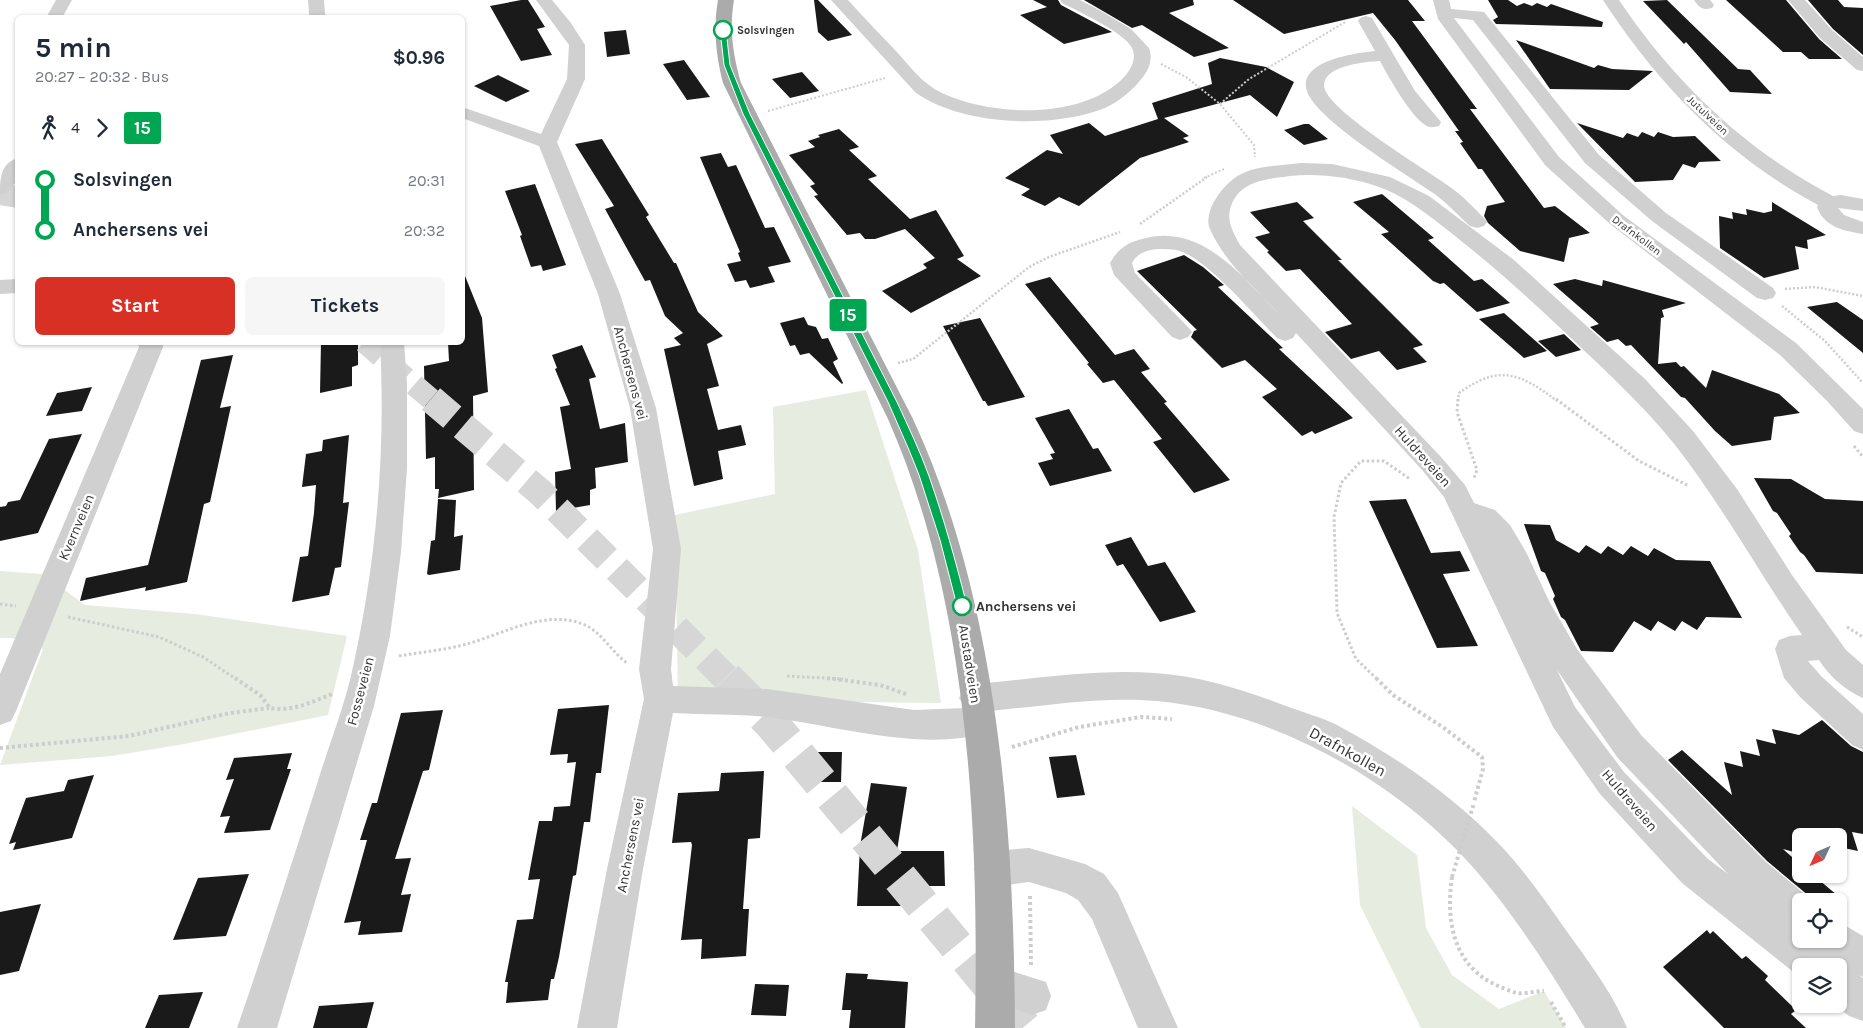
<!DOCTYPE html>
<html lang="en">
<head>
<meta charset="utf-8">
<style>
	body { margin:0; font-family:Karla,sans-serif; background:#f6f6f7; color:#1f2937; height:100vh; display:flex; flex-direction:column; font-size:19px; white-space:nowrap }
	* { box-sizing:border-box; margin:0 }
	p { font-size:16px; color:#747a83 }
	.icon { flex:none; width:28px; height:28px; fill:none; stroke:currentColor; stroke-width:2; stroke-linecap:round; stroke-linejoin:round }
	.map { position:relative; flex:1; overflow:hidden }
	.details { position:absolute; left:15px; top:15px; width:450px; height:330px; display:flex; flex-direction:column; background:#fff; border-radius:8px; box-shadow:0 1px 4px #0004 }
	.details>* { flex:none }
	.badge { padding:0 10px; border-radius:4px; font-size:18px; line-height:32px }
	.needle { width:32px; rotate:226deg }
	.fabs { position:absolute; left:1792px; top:828px; display:grid; gap:10px }
	.fabs a { display:grid; place-items:center; width:55px; height:55px; border-radius:8px; background:#fff; box-shadow:0 1px 4px #0004; font-size:25px }
	.map>.badge { position:absolute; translate:-50% -50%; box-shadow:0 0 0 2px #fff }
	.legs { display:flex; align-items:center; gap:8px; height:55px; padding:0 20px; font-size:16px }
	.legs p { margin-inline-start:auto }
	.headline { display:flex; align-items:center; justify-content:space-between; height:85px; padding:0 20px }
	h1 { font-size:28px; font-weight:700; line-height:38px }
	.action { display:flex; gap:10px; margin-top:auto; padding:10px 20px }
	.action a { flex:1; height:58px; border-radius:8px; background:#d93025; color:#fff; font-size:20px; font-weight:700; line-height:58px; text-align:center }
	.action a+a { background:#f6f6f7; color:#1f2937 }
	ul { padding:0 20px; list-style:none }
	li { display:flex; align-items:center; gap:18px; height:50px; font-size:19px }
	li i { display:grid; place-items:center; width:8px; height:100%; margin:0 6px; background:currentColor }
	li i::after { content:''; width:12px; height:12px; margin:-6px; border:4px solid; border-radius:50%; background:#fff }
	li p { margin-inline-start:auto }
	li:first-child i { background:linear-gradient(#0000 50%,currentColor 0) }
	li:last-child i { background:linear-gradient(currentColor 50%,#0000 0) }
	.map>svg:first-child { display:block }
</style>
</head>
<body>
<div class="map">
<svg width="1863" height="1028" viewBox="0 0 1863 1028">
	<rect width="100%" height="100%" fill="#fff"/>
	<path fill="#e6ecdf" d="M 866,390 L 918,550 L 941,703 L 678,700 L 675,515 L 775,494 L 773,407 Z
		M 0,571 L 43,574 L 85,605 L 195,614 L 347,636 L 328,715 L 184,744 L 112,756 L 0,765 L 43,649 L 12,638 L 0,638 Z
		M 1352,806 L 1417,855 L 1426,928 L 1452,975 L 1499,1009 L 1544,991 L 1566,1028 L 1421,1028 L 1360,905 Z"/>
	<path fill="#1a1a1a" d="M 521,0 L 528,0 L 545,27 L 537,29 L 552,55 L 521,61 L 490,6 Z
		M 814,0 L 818,0 L 852,35 L 828,41 L 818,32 Z
		M 1033,0 L 1058,0 L 1061,5 L 1112,32 L 1064,44 L 1020,15 L 1047,7 Z
		M 1084,0 L 1193,0 L 1194,5 L 1169,13 L 1229,48 L 1194,57 L 1142,25 L 1132,28 Z
		M 1233,0 L 1408,0 L 1425,21 L 1412,21 L 1477,109 L 1470,109 L 1544,208 L 1555,206 L 1590,233 L 1569,238 L 1564,262 L 1520,251 L 1488,223 L 1484,216 L 1487,206 L 1505,202 L 1482,169 L 1478,169 L 1460,143 L 1463,142 L 1455,131 L 1459,131 L 1395,40 L 1373,13 L 1284,34 Z
		M 1488,0 L 1508,0 L 1517,6 L 1524,3 L 1532,6 L 1537,3 L 1547,7 L 1551,4 L 1603,22 L 1602,27 L 1496,24 L 1493,20 L 1498,17 Z
		M 1667,0 L 1738,69 L 1750,70 L 1772,94 L 1730,92 L 1686,42 L 1684,44 L 1643,1 Z
		M 1726,0 L 1786,0 L 1819,39 L 1842,59 L 1809,59 L 1801,52 L 1783,52 Z
		M 1808,0 L 1838,0 L 1844,7 L 1863,8 L 1863,55 L 1833,29 Z
		M 626,30 L 630,54 L 607,57 L 604,32 Z
		M 1516,40 L 1594,68 L 1598,65 L 1612,69 L 1653,71 L 1629,90 L 1550,89 Z
		M 1220,58 L 1266,67 L 1294,82 L 1277,117 L 1250,95 L 1164,118 L 1189,136 L 1183,138 L 1189,142 L 1140,158 L 1079,206 L 1059,197 L 1045,206 L 1021,195 L 1030,189 L 1005,178 L 1047,150 L 1063,154 L 1050,135 L 1089,123 L 1105,136 L 1158,119 L 1152,103 L 1212,84 L 1208,63 Z
		M 684,60 L 710,97 L 687,100 L 663,64 Z
		M 802,72 L 819,91 L 790,98 L 772,79 Z
		M 498,75 L 530,91 L 506,102 L 474,86 Z
		M 1577,123 L 1623,138 L 1627,133 L 1638,137 L 1642,132 L 1654,137 L 1658,132 L 1673,137 L 1695,136 L 1721,161 L 1699,162 L 1695,168 L 1683,164 L 1673,180 L 1635,182 Z
		M 1304,124 L 1309,124 L 1328,139 L 1304,145 L 1284,130 Z
		M 839,129 L 859,147 L 849,150 L 877,176 L 868,179 L 910,219 L 936,210 L 964,256 L 957,259 L 981,276 L 911,313 L 882,291 L 927,268 L 923,264 L 935,258 L 905,229 L 875,239 L 865,239 L 860,233 L 847,235 L 814,196 L 818,195 L 810,186 L 815,184 L 789,155 L 815,147 L 808,141 L 820,137 L 818,135 Z
		M 602,139 L 649,215 L 646,217 L 674,263 L 676,263 L 698,312 L 723,336 L 707,344 L 719,386 L 707,389 L 718,430 L 741,425 L 746,445 L 718,451 L 723,479 L 694,486 L 664,349 L 681,345 L 674,338 L 683,333 L 665,316 L 650,280 L 645,281 L 605,209 L 614,206 L 575,144 Z
		M 721,153 L 728,167 L 736,165 L 765,228 L 774,227 L 791,262 L 768,267 L 775,282 L 750,288 L 746,280 L 735,282 L 727,264 L 741,261 L 738,253 L 740,252 L 700,157 Z
		M 535,184 L 566,265 L 543,271 L 541,265 L 531,267 L 520,236 L 522,235 L 505,191 Z
		M 1382,194 L 1434,238 L 1428,240 L 1474,281 L 1482,279 L 1510,303 L 1477,312 L 1444,283 L 1440,284 L 1433,281 L 1381,234 L 1389,232 L 1353,202 Z
		M 1297,202 L 1314,218 L 1303,221 L 1342,260 L 1338,260 L 1423,345 L 1413,348 L 1427,362 L 1397,370 L 1379,351 L 1351,359 L 1325,332 L 1352,324 L 1300,269 L 1286,271 L 1267,252 L 1269,251 L 1255,237 L 1270,233 L 1250,212 Z
		M 1772,202 L 1826,235 L 1807,240 L 1808,249 L 1795,246 L 1799,269 L 1764,278 L 1720,248 L 1719,216 L 1733,219 L 1732,212 L 1747,215 L 1746,209 L 1764,213 L 1772,211 Z
		M 1184,255 L 1203,267 L 1224,285 L 1218,287 L 1283,348 L 1279,349 L 1353,418 L 1315,434 L 1312,431 L 1302,436 L 1262,397 L 1277,389 L 1245,360 L 1222,368 L 1191,337 L 1194,331 L 1197,330 L 1137,271 Z
		M 463,271 L 482,318 L 488,392 L 473,396 L 474,490 L 438,498 L 439,489 L 435,489 L 435,457 L 426,459 L 424,366 L 449,361 L 448,342 L 462,342 Z
		M 1050,277 L 1115,355 L 1134,349 L 1150,369 L 1141,372 L 1167,402 L 1164,403 L 1230,480 L 1194,493 L 1153,442 L 1162,439 L 1114,380 L 1103,383 L 1087,364 L 1089,363 L 1025,284 Z
		M 1575,279 L 1602,286 L 1603,280 L 1686,303 L 1662,310 L 1664,317 L 1661,318 L 1658,364 L 1676,362 L 1681,367 L 1684,366 L 1706,388 L 1712,370 L 1779,394 L 1800,413 L 1774,417 L 1771,440 L 1732,446 L 1715,431 L 1685,398 L 1681,397 L 1631,345 L 1626,346 L 1618,339 L 1607,342 L 1590,327 L 1599,324 L 1553,284 Z
		M 1837,302 L 1863,320 L 1863,353 L 1807,307 Z
		M 1504,313 L 1547,351 L 1524,358 L 1479,319 Z
		M 804,317 L 808,325 L 816,327 L 822,339 L 828,338 L 838,359 L 833,362 L 843,383 L 842,384 L 809,353 L 800,355 L 795,345 L 790,346 L 780,323 Z
		M 980,318 L 1025,397 L 988,406 L 985,401 L 983,401 L 943,326 Z
		M 1564,334 L 1581,350 L 1556,357 L 1538,341 Z
		M 321,342 L 358,342 L 358,365 L 352,367 L 352,386 L 320,393 Z
		M 582,345 L 596,377 L 589,379 L 600,429 L 625,423 L 628,462 L 595,468 L 596,488 L 590,490 L 590,505 L 556,511 L 555,472 L 571,469 L 560,407 L 570,405 L 555,369 L 557,368 L 552,355 Z
		M 233,355 L 220,408 L 231,406 L 210,502 L 204,504 L 187,582 L 145,591 L 146,587 L 80,601 L 86,578 L 148,565 L 201,360 Z
		M 92,387 L 82,411 L 46,416 L 57,393 Z
		M 1069,409 L 1093,449 L 1098,448 L 1112,471 L 1050,486 L 1038,463 L 1053,459 L 1050,454 L 1055,453 L 1035,418 Z
		M 82,434 L 38,533 L 0,541 L 0,507 L 6,506 L 8,502 L 20,500 L 49,439 Z
		M 349,435 L 343,503 L 349,502 L 341,567 L 335,568 L 329,595 L 292,602 L 300,557 L 308,556 L 314,513 L 316,485 L 302,487 L 306,454 L 322,451 L 323,440 Z
		M 1754,478 L 1791,479 L 1825,499 L 1863,501 L 1863,574 L 1816,572 L 1804,555 L 1800,552 L 1789,536 L 1791,534 L 1777,513 L 1773,511 Z
		M 438,499 L 456,500 L 454,537 L 463,535 L 460,570 L 429,575 L 427,574 L 431,541 L 435,540 Z
		M 1406,499 L 1431,553 L 1460,551 L 1470,571 L 1443,574 L 1478,646 L 1437,648 L 1369,501 Z
		M 1524,524 L 1550,525 L 1556,540 L 1579,553 L 1586,545 L 1601,554 L 1608,546 L 1623,555 L 1631,546 L 1648,556 L 1654,548 L 1676,560 L 1710,561 L 1742,618 L 1706,617 L 1697,630 L 1682,621 L 1675,631 L 1658,621 L 1651,631 L 1634,621 L 1613,652 L 1581,651 L 1565,620 L 1561,617 L 1553,599 L 1555,596 L 1545,573 L 1541,571 Z
		M 1131,537 L 1148,566 L 1165,562 L 1196,612 L 1160,622 L 1123,564 L 1117,566 L 1105,545 Z
		M 609,705 L 601,773 L 596,773 L 590,822 L 584,822 L 576,875 L 573,876 L 559,957 L 554,979 L 551,979 L 548,1000 L 506,1003 L 508,982 L 505,982 L 517,920 L 533,919 L 540,879 L 528,880 L 539,821 L 552,821 L 554,807 L 570,806 L 576,762 L 567,763 L 568,754 L 550,755 L 558,709 Z
		M 443,710 L 429,770 L 423,771 L 395,859 L 411,858 L 401,895 L 411,894 L 402,932 L 358,935 L 361,921 L 344,923 L 367,840 L 360,840 L 372,803 L 377,803 L 401,713 Z
		M 1822,720 L 1851,746 L 1863,752 L 1863,834 L 1852,832 L 1858,851 L 1839,847 L 1839,836 L 1801,836 L 1801,854 L 1783,849 L 1801,865 L 1801,874 L 1812,874 L 1844,901 L 1815,901 L 1767,861 L 1668,760 L 1682,750 L 1732,795 L 1724,762 L 1743,767 L 1740,751 L 1760,756 L 1756,739 L 1776,744 L 1772,729 L 1799,735 Z
		M 813,752 L 842,752 L 841,782 L 811,782 Z
		M 292,753 L 287,769 L 291,769 L 270,830 L 224,833 L 230,816 L 220,817 L 234,779 L 226,780 L 234,758 Z
		M 1076,755 L 1085,795 L 1057,798 L 1049,757 Z
		M 764,771 L 760,838 L 748,839 L 743,909 L 749,909 L 746,956 L 701,959 L 702,939 L 681,940 L 692,845 L 691,842 L 672,843 L 678,793 L 719,791 L 721,773 Z
		M 94,775 L 72,838 L 13,850 L 16,842 L 9,844 L 26,798 L 64,791 L 68,780 Z
		M 871,783 L 907,787 L 897,851 L 944,851 L 945,886 L 910,886 L 910,906 L 857,906 L 860,846 Z
		M 249,874 L 226,936 L 173,940 L 198,878 Z
		M 41,904 L 19,971 L 0,975 L 0,912 Z
		M 1707,930 L 1710,934 L 1713,931 L 1742,959 L 1746,956 L 1768,976 L 1765,980 L 1796,1010 L 1791,1014 L 1806,1028 L 1724,1028 L 1663,967 Z
		M 846,973 L 868,974 L 867,979 L 908,982 L 905,1028 L 849,1028 L 851,1010 L 842,1010 Z
		M 755,984 L 789,985 L 786,1016 L 751,1015 Z
		M 203,992 L 189,1028 L 145,1028 L 159,995 Z
		M 374,1002 L 367,1028 L 313,1028 L 319,1006 Z"/>
	<g fill="none" stroke-linecap="round" stroke-linejoin="round">
		<path stroke="#d6d6d6" stroke-width="22" stroke-dasharray="22 11" stroke-linecap="butt" d="M 0,194 L 18,197
			M 364,342 L 433,401"/>
		<path stroke="#d6d6d6" stroke-width="28" stroke-dasharray="28 14" stroke-linecap="butt" d="M 431,399 L 540,492 L 727,679"/>
		<path stroke="#d6d6d6" stroke-width="35" stroke-dasharray="35 18" stroke-linecap="butt" d="M 726,678 L 772,724 L 1025,1028"/>
		<path stroke="#cdcdcd" stroke-width="2" stroke-dasharray="2 2" stroke-linecap="butt" d="M 1161,64 L 1186,77 L 1220,104 L 1254,145 L 1255,157
			M 1220,104 L 1249,79 L 1347,21
			M 768,111 L 885,78
			M 1204,178 L 1224,169"/>
		<path stroke="#cdcdcd" stroke-width="2.5" stroke-dasharray="2 2" stroke-linecap="butt" d="M 1140,224 L 1207,177
			M 1785,289 L 1815,287 L 1863,296
			M 1782,306 L 1825,341 L 1863,383
			M 898,363 L 913,359 L 1029,267 L 1049,257 L 1120,232
			M 1458,401 L 1459,393 C 1499,364 1520,373 1557,401"/>
		<path stroke="#cdcdcd" stroke-width="3" stroke-dasharray="2.5 2.5" stroke-linecap="butt" d="M 1458,399 L 1457,412 L 1477,470 L 1474,478
			M 1556,399 L 1639,461 L 1689,486
			M 1854,446 L 1863,457
			M 0,604 L 16,606
			M 68,617 L 159,637 L 203,657 L 236,679
			M 1847,627 L 1863,637
			M 399,656 C 422,652 445,650 467,644 C 503,634 547,608 585,625 C 601,632 612,652 627,663
			M 787,676 L 843,679
			M 1377,679 L 1356,659 L 1337,613 L 1334,517 L 1341,483 L 1361,461 L 1384,461 L 1410,479"/>
		<path stroke="#cdcdcd" stroke-width="4" stroke-dasharray="3 3" stroke-linecap="butt" d="M 235,678 L 260,695 L 270,708 C 293,712 311,702 332,694
			M 827,678 L 880,685 L 906,694
			M 1376,678 L 1393,695 L 1444,728 L 1482,757 L 1483,769 L 1474,802
			M 1012,747 L 1079,727 L 1141,717 L 1172,719
			M 0,748 L 129,736 L 230,713 L 269,708
			M 1452,877 C 1446,918 1452,962 1492,983 C 1500,987 1509,991 1517,993 C 1526,994 1535,991 1544,991
			M 1030,896 L 1031,965
			M 1551,1002 L 1566,1028"/>
		<path fill="#d0d0d0" fill-rule="evenodd" d="M 56,0 L 72,0 L 62,18 L 46,18 Z
			M 308,0 L 324,0 L 325,14 L 328,18 L 311,18 L 309,14 Z
			M 536,0 L 552,0 L 571,23 L 585,45 L 585,79 L 557,142 L 620,294 L 656,408 L 681,549 L 671,669 L 673,686 L 767,689 L 914,710 L 965,708 L 959,698 L 964,688 L 975,684 C 1034,679 1095,669 1155,673 C 1201,676 1244,690 1286,706 C 1302,712 1320,717 1335,724 C 1397,757 1454,796 1502,847 C 1527,874 1547,903 1568,933 C 1589,962 1613,994 1627,1028 L 1585,1028 C 1552,974 1519,921 1478,873 C 1401,783 1274,711 1156,701 C 1101,696 1044,706 990,711 L 995,721 L 990,731 C 928,754 834,725 768,717 C 737,714 704,715 673,713 L 643,869 L 617,1028 L 577,1028 L 607,869 L 644,699 L 639,669 L 653,549 L 630,408 L 598,294 L 539,146 L 462,118 L 462,107 L 541,134 L 567,79 L 569,45 Z
			M 831,0 L 848,0 C 863,17 879,33 895,50 C 909,65 922,84 942,93 C 993,117 1085,120 1125,76 C 1131,69 1137,58 1132,48 C 1124,32 1079,12 1062,3 L 1060,0 L 1080,0 L 1101,11 L 1131,29 L 1149,48 C 1154,62 1147,73 1138,83 C 1129,93 1118,102 1105,108 C 1053,129 961,126 915,92 Z
			M 1433,0 L 1449,0 L 1451,9 L 1484,12 L 1599,155 L 1666,213 L 1773,288 L 1776,293 L 1773,298 L 1765,300 L 1757,298 L 1652,221 L 1585,163 L 1473,20 L 1454,18 L 1559,157 L 1624,216 L 1796,343 L 1863,409 L 1863,434 L 1854,431 L 1827,401 L 1780,355 L 1610,224 L 1545,165 L 1438,19 Z
			M 1603,0 L 1619,0 C 1674,82 1745,150 1833,196 L 1841,195 L 1863,199 L 1863,211 L 1838,208 L 1844,215 L 1863,222 L 1863,234 C 1844,231 1824,227 1817,207 L 1818,205 C 1728,157 1658,85 1603,0 Z
			M 1694,0 L 1710,0 L 1714,5 L 1712,8 C 1702,11 1699,7 1694,0 Z
			M 1788,0 L 1805,0 L 1832,30 L 1863,57 L 1863,71 L 1857,70 L 1820,38 Z
			M 1366,16 L 1372,18 L 1415,91 L 1441,122 L 1439,126 C 1435,127 1431,128 1427,126 C 1412,119 1388,76 1380,61 C 1365,62 1325,65 1324,85 C 1323,109 1429,171 1450,187 C 1463,196 1473,207 1484,218 L 1487,222 L 1484,226 L 1477,228 L 1470,226 C 1459,216 1448,204 1436,195 C 1410,176 1309,117 1306,87 C 1303,60 1356,53 1375,51 L 1358,21 L 1360,18 Z
			M 18,158 L 18,179 L 7,193 L 0,195 C 0,180 0,163 18,158 Z
			M 1301,163 L 1332,164 L 1390,177 L 1429,196 L 1514,260 L 1645,379 L 1693,431 L 1737,489 L 1792,575 L 1846,650 L 1863,665 L 1863,698 C 1846,691 1829,676 1819,660 L 1808,661 L 1822,677 L 1863,714 L 1863,750 L 1852,745 L 1800,697 L 1784,678 L 1775,649 L 1779,640 L 1790,636 L 1802,635 C 1759,573 1722,505 1675,445 C 1640,401 1597,363 1556,324 C 1521,291 1487,261 1450,232 C 1427,214 1404,195 1376,186 C 1350,177 1318,173 1290,176 C 1268,179 1240,180 1231,206 C 1226,221 1233,232 1240,245 L 1441,457 L 1465,485 L 1474,503 L 1495,510 L 1510,525 L 1526,552 L 1550,603 L 1577,649 L 1641,735 L 1766,862 L 1813,901 L 1801,901 L 1801,939 L 1811,939 L 1820,946 L 1818,939 L 1839,939 L 1839,922 L 1863,936 L 1863,977 L 1858,975 L 1863,978 L 1863,1021 L 1849,1016 L 1834,1004 L 1839,1004 L 1839,966 L 1836,966 L 1839,965 L 1843,967 L 1832,958 L 1835,966 L 1801,966 L 1801,978 L 1682,883 L 1600,794 L 1553,727 L 1444,497 L 1423,471 L 1296,333 L 1293,338 L 1285,341 L 1277,338 C 1255,316 1208,260 1180,251 C 1173,249 1165,249 1158,249 C 1147,250 1137,253 1132,263 L 1135,273 L 1188,327 L 1192,332 L 1188,337 L 1180,340 L 1172,337 L 1114,275 L 1110,263 C 1119,247 1129,242 1146,238 C 1204,224 1244,279 1280,315 C 1256,289 1224,262 1210,229 C 1206,222 1210,207 1215,200 C 1238,164 1261,168 1301,163 ZM 1557,670 L 1617,757 L 1728,874 L 1708,859 L 1624,772 L 1575,707 Z
			M 18,279 L 18,293 L 0,294 L 0,280 Z
			M 138,342 L 162,342 L 163,347 L 16,711 L 11,721 L 0,725 L 0,674 L 139,347 Z
			M 380,342 L 404,342 L 407,384 L 407,468 L 401,552 L 390,636 L 374,706 L 277,1028 L 237,1028 C 265,947 291,866 317,784 C 328,748 342,713 351,676 C 376,566 386,455 380,342 Z
			M 1029,848 L 1085,864 L 1104,874 L 1118,893 L 1178,1028 L 1138,1028 L 1092,919 L 1078,900 L 1066,893 L 1029,882 L 992,887 L 979,881 L 974,869 L 979,857 L 992,851 Z
			M 996,966 L 1046,982 L 1051,996 L 1046,1010 L 1032,1015 L 983,998 L 977,985 L 983,972 Z"/>
		<path fill="#ababab" fill-rule="evenodd" d="M 718,0 L 734,0 C 729,29 733,55 741,83 L 913,419 C 998,602 1014,828 1015,1028 L 975,1028 C 979,829 969,602 888,419 L 723,83 C 716,55 713,29 718,0 Z"/>
		<path stroke="#cdcdcd" stroke-width="4" stroke-dasharray="3 3" stroke-linecap="butt" d="M 1452,877 L 1474,803"/>
	</g>
	<path fill="#00a651" stroke="#fff" d="M 723,28 L 726,30 L 730,65 L 750,114 L 897,402 C 908,426 920,451 929,476 C 944,519 956,562 967,606 L 965,609 L 962,610 L 957,606 L 940,540 L 919,475 L 909,450 L 888,402 L 743,114 L 724,65 L 720,30 Z"/>
	<g fill="#fff" stroke="#00a651" stroke-width="2.5">
		<circle cx="723" cy="30" r="9"/>
		<circle cx="962" cy="606" r="9"/>
	</g>
	<g text-anchor="middle" stroke-width="5" stroke-linejoin="round" paint-order="stroke">
		<g font-size="11" font-weight="bold" fill="#333" stroke="#fff" text-anchor="start">
			<text x="737" y="34">Solsvingen</text>
		</g>
		<g font-size="11" fill="#333" stroke="#fff">
			<text transform="translate(1708 115) rotate(43)" y="4">Jutulveien</text>
			<text transform="translate(1637 235) rotate(37)" y="4">Drafnkollen</text>
		</g>
		<g font-size="14" fill="#333" stroke="#fff">
			<text transform="translate(631 373) rotate(75)" y="5">Anchersens vei</text>
			<text transform="translate(1423 456) rotate(48)" y="5">Huldreveien</text>
			<text transform="translate(76 527) rotate(-67)" y="5">Kvernveien</text>
			<text transform="translate(970 664) rotate(81)" y="5">Austadveien</text>
			<text transform="translate(360 691) rotate(-75)" y="5">Fosseveien</text>
			<text transform="translate(1630 800) rotate(49)" y="5">Huldreveien</text>
			<text transform="translate(630 845) rotate(-79)" y="5">Anchersens vei</text>
		</g>
		<g font-size="14" font-weight="bold" fill="#333" stroke="#fff" text-anchor="start">
			<text x="976" y="611">Anchersens vei</text>
		</g>
		<g font-size="16" fill="#333" stroke="#fff">
			<text transform="translate(1348 751) rotate(29)" y="6">Drafnkollen</text>
		</g>
	</g>
</svg>
<div class="fabs">
<a><svg class="needle" viewBox="-14 -14 28 28"><path d="M0-13l5 13h-10z" fill="#e53935"/><path d="M0 13l5-13h-10z" fill="#747a83"/></svg></a>
<a><svg class="icon" aria-label="locate" viewBox="0 0 24 24"><circle cx="12" cy="12" r="6"/><path d="M12 2v4M12 18v4M2 12h4M18 12h4"/></svg></a>
<a><svg class="icon" aria-label="layers" viewBox="0 0 24 24"><path d="M12 4l9 5-9 5-9-5zM3 14l9 5 9-5"/></svg></a>
</div>
<b class="badge" style="left:848px;top:315px;background:#00a651;color:#fff">15</b>
<section class="details">
<div class="headline"><div><h1>5 min</h1><p>20:27 – 20:32 · Bus</p></div><b>$0.96</b></div>
<div class="legs"><svg class="icon" aria-label="walk" viewBox="0 0 24 24"><circle cx="13" cy="4" r="2"/><path d="M13 8l-2 6 4 7M11 14l-3 7M7 12l3-4h3l4 4"/></svg>4<svg class="icon" aria-label="forward" viewBox="0 0 24 24"><path d="M9 5l7 7-7 7"/></svg><b class="badge" style="background:#00a651;color:#fff">15</b></div>
<ul>
<li><i style="color:#00a651"></i><b>Solsvingen</b><p>20:31</p></li>
<li><i style="color:#00a651"></i><b>Anchersens vei</b><p>20:32</p></li>
</ul>
<div class="action"><a>Start</a><a>Tickets</a></div>
</section>
</div>
</body>
</html>
